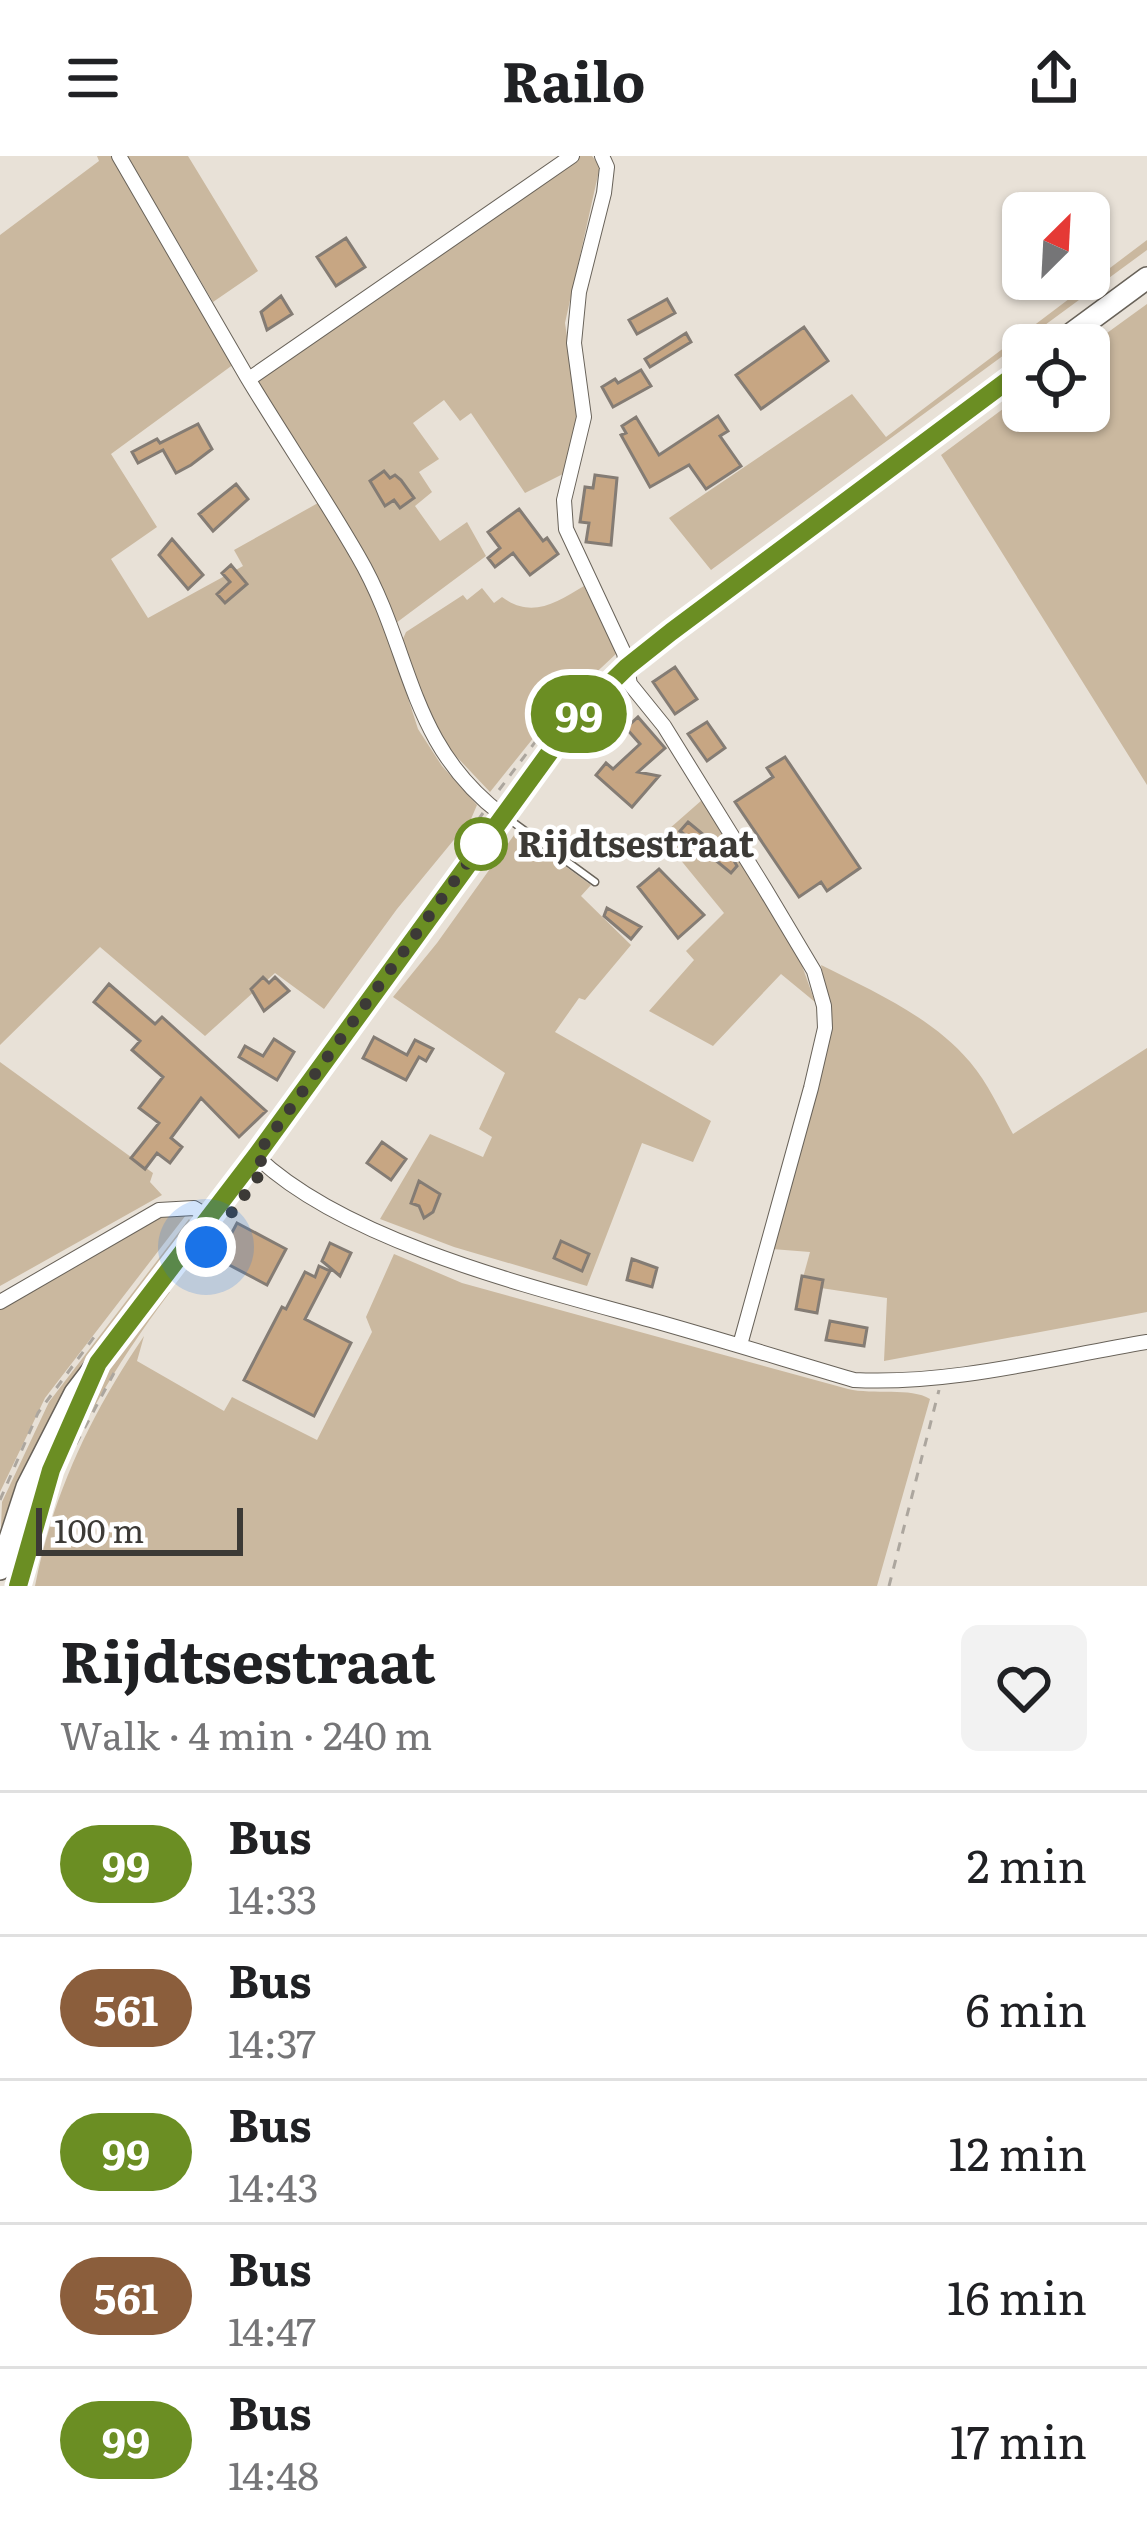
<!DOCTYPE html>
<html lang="en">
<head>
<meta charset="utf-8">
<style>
	body { margin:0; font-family:Literata,serif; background:#f2f2f2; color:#202124; height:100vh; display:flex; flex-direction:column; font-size:45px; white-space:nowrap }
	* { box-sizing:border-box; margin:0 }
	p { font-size:39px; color:#757577 }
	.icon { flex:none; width:66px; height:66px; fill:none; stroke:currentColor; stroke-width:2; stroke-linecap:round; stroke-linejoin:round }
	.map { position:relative; height:1430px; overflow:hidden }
	.details { display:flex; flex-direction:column; background:#fff; flex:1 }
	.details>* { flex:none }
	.badge { padding:0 24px; border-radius:39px; font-size:42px; line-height:78px }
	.needle { width:78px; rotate:24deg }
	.buttons { position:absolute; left:1002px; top:36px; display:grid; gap:24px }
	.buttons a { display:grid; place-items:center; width:108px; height:108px; border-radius:18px; background:#fff; box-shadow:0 3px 9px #0004; font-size:60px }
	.scale { position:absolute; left:36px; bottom:30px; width:207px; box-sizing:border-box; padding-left:12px; border:6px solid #3c3a36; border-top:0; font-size:33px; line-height:42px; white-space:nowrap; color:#3c3a36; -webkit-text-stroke:9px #fff; paint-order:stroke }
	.you { position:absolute; width:60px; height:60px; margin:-30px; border:9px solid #fff; border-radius:50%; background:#1a73e8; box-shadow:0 0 0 18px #1a73e833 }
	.map>.badge { position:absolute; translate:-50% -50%; box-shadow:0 0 0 6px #fff }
	.round { display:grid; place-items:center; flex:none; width:126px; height:126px; border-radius:18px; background:#f2f2f2 }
	.headline { display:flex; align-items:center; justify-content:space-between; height:204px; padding:0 60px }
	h1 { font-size:57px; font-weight:700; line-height:90px }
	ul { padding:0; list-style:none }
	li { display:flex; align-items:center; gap:36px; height:144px; padding:0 60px; border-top:3px solid #e0e0e0 }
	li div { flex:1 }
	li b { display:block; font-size:45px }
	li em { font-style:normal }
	li .badge { min-width:132px; font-weight:700; text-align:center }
	header { display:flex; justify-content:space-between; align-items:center; height:156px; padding:0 60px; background:#fff; font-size:54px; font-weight:700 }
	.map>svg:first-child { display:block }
</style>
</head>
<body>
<header><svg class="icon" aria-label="menu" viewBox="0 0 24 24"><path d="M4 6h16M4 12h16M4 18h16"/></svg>Railo<svg class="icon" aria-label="share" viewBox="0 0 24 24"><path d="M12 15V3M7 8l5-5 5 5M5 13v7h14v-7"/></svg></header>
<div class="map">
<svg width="1147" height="1430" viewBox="0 0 1147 1430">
	<rect width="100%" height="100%" fill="#e8e1d7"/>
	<path fill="#cab89f" d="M 97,0 L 114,0 L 234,208 L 111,298 L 157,371 L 111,403 L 148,462 L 243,410 L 234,394 L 318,347 L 358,411 L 383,464 L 418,573 L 442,610 L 477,649 L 471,663 L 397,753 L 324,853 L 275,817 L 205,880 L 100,791 L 0,889 L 0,79 L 99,5 Z
		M 127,0 L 188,0 L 258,115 L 213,146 Z
		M 572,0 L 592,0 L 600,10 L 565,167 L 578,255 L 567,316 L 525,337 L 471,257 L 460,265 L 444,244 L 413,267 L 439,303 L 419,316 L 432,336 L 415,350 L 440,385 L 467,366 L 486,400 L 396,467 L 364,396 L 257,224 Z
		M 1147,84 L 1147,94 L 711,414 L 669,362 L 852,238 L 886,281 Z
		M 1147,148 L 1147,629 L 941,299 L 1023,238 L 1023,255 L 1089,255 L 1089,190 Z
		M 584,430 L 617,497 L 555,555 L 490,636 L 436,579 L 402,485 L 406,476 L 463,439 L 467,444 L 482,432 L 494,447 L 502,441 C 531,463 556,447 584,430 Z
		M 702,644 L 800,804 L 815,846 L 781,818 L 713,890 L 649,855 L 694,804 L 686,795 L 724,757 L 661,680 Z
		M 517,675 L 591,729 L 581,740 L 631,789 L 585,844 L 579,842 L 555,876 L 711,965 L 693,1006 L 642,987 L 587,1130 L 454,1091 L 380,1063 L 430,978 L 483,1001 L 492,981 L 479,973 L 505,917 L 393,841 L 437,787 Z
		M 821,809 C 873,835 932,861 970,906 C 988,927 1000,954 1013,978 L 1147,892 L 1147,1156 L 884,1205 L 887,1142 L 801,1129 L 810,1096 L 772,1093 L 831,861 Z
		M 0,906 L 153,1017 L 150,1026 L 162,1039 L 0,1130 Z
		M 186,1059 L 45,1242 L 0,1336 L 0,1152 L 150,1061 Z
		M 189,1063 L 192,1067 L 96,1196 L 0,1397 L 2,1346 L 49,1246 Z
		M 394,1098 L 462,1127 L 848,1233 C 873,1239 911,1231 930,1243 L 877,1430 L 35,1430 C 53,1337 91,1258 144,1180 L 137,1205 L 224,1255 L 232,1241 L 317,1284 L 372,1176 L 366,1161 Z
		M 162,1136 L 170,1136 C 101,1229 51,1315 28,1430 L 22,1430 C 36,1385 47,1339 63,1295 C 85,1237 125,1184 162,1136 Z"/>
	<path fill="#c7a683" stroke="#847c74" stroke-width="3" d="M 346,82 L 365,111 L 336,130 L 317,101 Z
		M 281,140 L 292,158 L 267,174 L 261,156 Z
		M 667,143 L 675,157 L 637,178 L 629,164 Z
		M 804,171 L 828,205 L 761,253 L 736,219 Z
		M 686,177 L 691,186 L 650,211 L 645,203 Z
		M 641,214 L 651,230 L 613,251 L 602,231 L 615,223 L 618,227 Z
		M 718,260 L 728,275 L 720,280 L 741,310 L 706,333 L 689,309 L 650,331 L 621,279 L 626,277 L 622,270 L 636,261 L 659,299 Z
		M 198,268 L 212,293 L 191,309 L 176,317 L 163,294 L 138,307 L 132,296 L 157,283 L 160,287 Z
		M 384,315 L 390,322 L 395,319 L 401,324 L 414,342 L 400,352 L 394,344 L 385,350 L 370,325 Z
		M 595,319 L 617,322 L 611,389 L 586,386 L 589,367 L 580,366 L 585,331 L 593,332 Z
		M 236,328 L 248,343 L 213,375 L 199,358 Z
		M 519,353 L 543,385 L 547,382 L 558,398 L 530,419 L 513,397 L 495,411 L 488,402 L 500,392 L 488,376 Z
		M 172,383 L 203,419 L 188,433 L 159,399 Z
		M 231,409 L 247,428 L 225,447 L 217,438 L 230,426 L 222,417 Z
		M 675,511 L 697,543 L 675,558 L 653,526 Z
		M 638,561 L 665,592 L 638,616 L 659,620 L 632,651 L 596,619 L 606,607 L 613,613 L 640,588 L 626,572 Z
		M 707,566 L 725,592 L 707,605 L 688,578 Z
		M 785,601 L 860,712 L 827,735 L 821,726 L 799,741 L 735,646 L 773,621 L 767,612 Z
		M 688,666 L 733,703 L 737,710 L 731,717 L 680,675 Z
		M 659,713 L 704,759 L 678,782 L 638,731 Z
		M 607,752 L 641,771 L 631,783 L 604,760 Z
		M 263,821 L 269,827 L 275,821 L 289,835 L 264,855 L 251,833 Z
		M 109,828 L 155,868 L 162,861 L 266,955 L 239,981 L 201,942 L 171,982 L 182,991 L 170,1007 L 157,997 L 145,1013 L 131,1002 L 159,967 L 139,952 L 163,921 L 132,894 L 140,885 L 94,846 Z
		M 374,881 L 407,899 L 415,884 L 433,893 L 426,905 L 419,901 L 406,924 L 363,902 Z
		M 274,883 L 294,896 L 277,924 L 239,901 L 245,890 L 263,900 Z
		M 382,986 L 406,1003 L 391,1024 L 367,1007 Z
		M 419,1025 L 440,1038 L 433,1056 L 424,1062 L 419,1050 L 411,1047 Z
		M 237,1067 L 286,1093 L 267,1129 L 218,1103 Z
		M 561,1085 L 589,1098 L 582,1115 L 554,1102 Z
		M 330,1087 L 351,1097 L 340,1120 L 322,1105 Z
		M 632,1103 L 657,1112 L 652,1131 L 627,1124 Z
		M 319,1110 L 330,1115 L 305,1163 L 351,1187 L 314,1260 L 244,1224 L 282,1151 L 286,1153 L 305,1116 L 315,1121 Z
		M 802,1120 L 823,1124 L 817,1157 L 796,1153 Z
		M 830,1165 L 867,1172 L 864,1190 L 826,1184 Z"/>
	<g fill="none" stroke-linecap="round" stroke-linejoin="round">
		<defs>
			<path id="service" d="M 510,664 L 595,726"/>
			<path id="minor" d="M 119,0 C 162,74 204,148 247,221 C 283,281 323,339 358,400 C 413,494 406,586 502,659
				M 602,0 L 607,11 L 604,37 L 579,136 L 574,187 L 584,261 L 564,344 L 566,373 L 624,497 L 630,528 L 664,570 L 765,733 L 814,815 L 824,850 L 825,872 L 811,932 L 740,1189
				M 249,223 L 572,0
				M 256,1000 C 346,1086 532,1131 651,1164 C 719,1183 786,1204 854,1224 C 951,1229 1051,1202 1147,1186
				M 0,1146 L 159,1054 L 194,1052 L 209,1061"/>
			<path id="primary" d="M 1056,189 L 1147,122
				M 0,1413 L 27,1331 L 75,1237 L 256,1000 L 575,563 L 605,531 L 671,476 L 1023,213
				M 17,1430 L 34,1360 L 59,1295"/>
		</defs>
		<use href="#service" stroke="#686259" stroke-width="9"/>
		<use href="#minor" stroke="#686259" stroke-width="16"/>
		<use href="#primary" stroke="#686259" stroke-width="24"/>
		<path stroke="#aca69e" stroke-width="3" stroke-dasharray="9 9" stroke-linecap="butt" d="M 1030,189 L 1040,182
			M 499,634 L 551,565
			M 457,693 L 483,657
			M 76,1288 L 114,1217
			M 0,1344 L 38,1257 L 94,1181
			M 889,1430 L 939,1234"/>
		<use href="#service" stroke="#fff" stroke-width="6"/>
		<use href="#minor" stroke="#fff" stroke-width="14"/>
		<use href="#primary" stroke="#fff" stroke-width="21"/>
	</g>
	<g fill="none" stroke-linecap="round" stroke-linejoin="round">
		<defs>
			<path id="line" d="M 18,1430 L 51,1314 L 98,1207 L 256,1000 L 574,563 L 627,511 L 671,476 L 1023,213"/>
		</defs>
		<use href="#line" stroke="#fff" stroke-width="27"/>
		<use href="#line" stroke="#6b8e23" stroke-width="18"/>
		<path stroke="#3c3a36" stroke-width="12" stroke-dasharray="0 21.6" d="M 206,1091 L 266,1010 L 256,1000 L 481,688"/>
	</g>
	<circle fill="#fff" stroke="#6b8e23" stroke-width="6" cx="481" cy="688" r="24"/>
	<g text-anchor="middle" stroke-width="9" stroke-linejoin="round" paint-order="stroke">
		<g font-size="36" font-weight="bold" fill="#3c3a36" stroke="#fff" text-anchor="start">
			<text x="517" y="701">Rijdtsestraat</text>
		</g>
	</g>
</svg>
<div class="buttons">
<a><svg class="needle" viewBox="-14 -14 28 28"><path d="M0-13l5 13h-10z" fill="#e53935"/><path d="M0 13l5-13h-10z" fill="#757577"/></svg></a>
<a><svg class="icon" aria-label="locate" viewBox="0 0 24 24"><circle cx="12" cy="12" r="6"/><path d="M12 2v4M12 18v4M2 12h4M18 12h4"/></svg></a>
</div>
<div class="scale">100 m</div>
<div class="you" style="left:206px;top:1091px"></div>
<b class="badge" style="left:579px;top:558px;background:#6b8e23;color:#fff">99</b>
</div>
<section class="details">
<div class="headline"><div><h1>Rijdtsestraat</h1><p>Walk · 4 min · 240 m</p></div><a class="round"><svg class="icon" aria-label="heart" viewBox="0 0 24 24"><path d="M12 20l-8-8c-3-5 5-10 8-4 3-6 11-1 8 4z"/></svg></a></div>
<ul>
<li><span class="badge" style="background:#6b8e23;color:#fff">99</span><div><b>Bus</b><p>14:33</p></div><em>2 min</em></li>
<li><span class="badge" style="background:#8b5e3c;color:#fff">561</span><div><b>Bus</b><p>14:37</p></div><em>6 min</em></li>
<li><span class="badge" style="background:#6b8e23;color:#fff">99</span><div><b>Bus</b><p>14:43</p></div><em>12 min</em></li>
<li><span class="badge" style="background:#8b5e3c;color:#fff">561</span><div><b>Bus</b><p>14:47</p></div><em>16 min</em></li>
<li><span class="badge" style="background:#6b8e23;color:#fff">99</span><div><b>Bus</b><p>14:48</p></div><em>17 min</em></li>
</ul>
</section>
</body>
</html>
